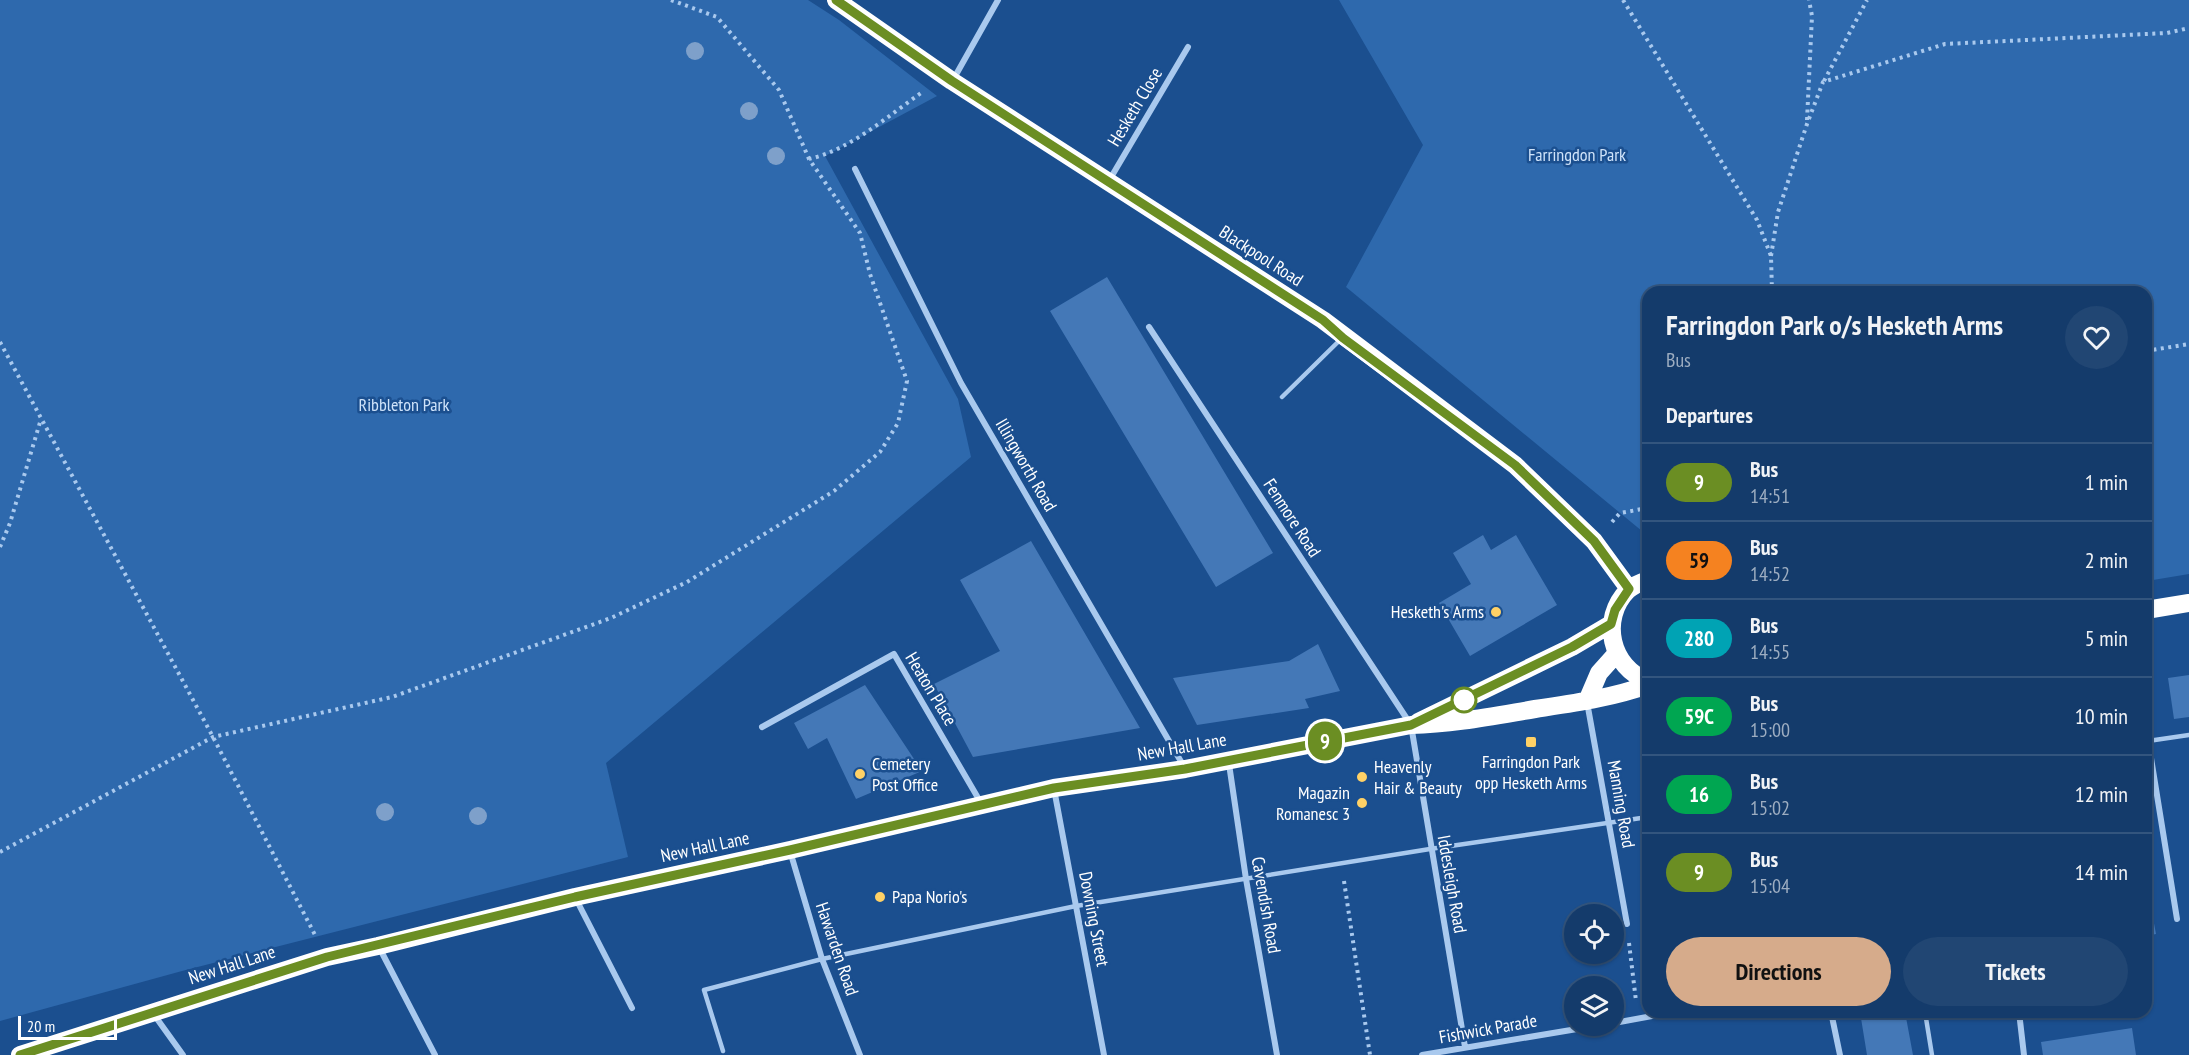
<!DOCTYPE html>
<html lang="en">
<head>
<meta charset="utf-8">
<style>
	body { margin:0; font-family:"PT Sans Narrow",sans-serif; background:#214673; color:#f1f3f6; height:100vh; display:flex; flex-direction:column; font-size:22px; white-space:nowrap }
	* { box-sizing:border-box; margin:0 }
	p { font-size:20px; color:#9dadc1 }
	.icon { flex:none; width:33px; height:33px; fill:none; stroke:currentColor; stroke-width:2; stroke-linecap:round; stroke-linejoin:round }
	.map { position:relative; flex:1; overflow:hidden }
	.sheet { position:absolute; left:1642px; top:286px; width:510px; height:732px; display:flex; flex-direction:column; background:#143b6b; border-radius:18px; box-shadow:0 2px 4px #0004,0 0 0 2px #33557e }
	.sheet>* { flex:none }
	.badge { padding:0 12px; border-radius:20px; font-size:21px; line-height:39px }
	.tools { position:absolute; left:1564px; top:904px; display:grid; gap:12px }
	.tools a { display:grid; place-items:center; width:60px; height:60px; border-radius:50%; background:#143b6b; box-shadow:0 2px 4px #0004,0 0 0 2px #33557e; font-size:30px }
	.scale { position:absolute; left:18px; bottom:15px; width:99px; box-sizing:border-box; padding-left:6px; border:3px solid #fff; border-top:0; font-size:16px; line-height:21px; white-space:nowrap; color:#fff; -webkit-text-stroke:4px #1b4f8f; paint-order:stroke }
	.map>.badge { position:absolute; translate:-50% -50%; box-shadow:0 0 0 3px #fff }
	h2 { padding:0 24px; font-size:22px; line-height:54px }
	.round { display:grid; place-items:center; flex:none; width:63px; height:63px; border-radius:32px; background:#214673 }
	.overview { display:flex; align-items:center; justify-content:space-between; height:102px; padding:0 24px }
	h1 { font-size:28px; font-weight:700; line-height:45px }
	.cta { display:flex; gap:12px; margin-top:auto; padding:12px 24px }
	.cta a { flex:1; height:69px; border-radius:36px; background:#d6ab8b; color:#111; font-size:24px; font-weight:700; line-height:69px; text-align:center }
	.cta a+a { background:#214673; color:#f1f3f6 }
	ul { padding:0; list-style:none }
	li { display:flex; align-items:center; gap:18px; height:78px; padding:0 24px; border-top:2px solid #33557e }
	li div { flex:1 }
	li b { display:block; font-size:22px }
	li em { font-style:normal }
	li .badge { min-width:66px; font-weight:700; text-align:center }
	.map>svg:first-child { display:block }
</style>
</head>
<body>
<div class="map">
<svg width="2189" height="1055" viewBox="0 0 2189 1055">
	<rect width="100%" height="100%" fill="#1b4f8f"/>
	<path fill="#2e69ad" d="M 0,0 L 808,0 L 839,20 L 937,96 L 825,156 L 958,399 L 971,457 L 606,763 L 628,857 L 182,971 L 0,1021 Z
		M 1339,0 L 2189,0 L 2189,574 L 2147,581 L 2146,292 L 1648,292 L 1648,536 L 1346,287 L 1423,145 Z"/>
	<path fill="#4478b7" d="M 1107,277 L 1273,553 L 1216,587 L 1050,311 Z
		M 1483,535 L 1491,550 L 1516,535 L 1557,605 L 1470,656 L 1439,603 L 1471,584 L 1453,553 Z
		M 1031,541 L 1140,728 L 973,757 L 934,684 L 1000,651 L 960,580 Z
		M 1318,644 L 1340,691 L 1305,699 L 1309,708 L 1197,725 L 1173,678 L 1289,661 Z
		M 2189,675 L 2189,717 L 2174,719 L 2168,678 Z
		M 865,685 L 922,771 L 856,799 L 827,738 L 808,749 L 794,723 Z
		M 2146,881 L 2156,934 L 2146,936 Z
		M 1860,1012 L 1905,1012 L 1913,1055 L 1867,1055 Z
		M 2132,1028 L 2136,1055 L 2043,1055 L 2041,1042 Z"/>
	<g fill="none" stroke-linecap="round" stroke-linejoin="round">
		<path stroke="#a9c9ee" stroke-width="4" stroke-dasharray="3 4.5" stroke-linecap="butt" d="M 671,0 L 717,17 L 779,90 L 809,159
			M 1623,0 L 1757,220 L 1771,256 L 1772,292
			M 1824,81 L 1867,0
			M 1807,120 L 1812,16 L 1809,0
			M 1771,256 L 1778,212 L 1807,124 L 1823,82 L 1945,44 L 2167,33 L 2189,28
			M 0,342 L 213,737 L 315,935
			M 2146,351 L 2189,344
			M 1612,522 L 1620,513 L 1648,508
			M 0,547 L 10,523 L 41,419
			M 0,852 L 213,737 L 392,697 L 611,618 L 687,582 L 834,491 L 880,452 L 898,423 L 907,381 L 870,274 L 860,233 L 809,159 C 850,150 889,115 924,91
			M 1344,881 L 1370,1055
			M 1629,943 L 1636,1001"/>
		<path stroke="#a9c9ee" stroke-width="4.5" d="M 1282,397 L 1341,339
			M 2148,741 L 2189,735
			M 1925,1012 L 1932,1055
			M 723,1051 L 704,990 L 822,959 L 1076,906 L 1430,849 L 1648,817"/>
		<path stroke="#a9c9ee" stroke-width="6" d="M 953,80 L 998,0
			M 855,169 L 961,383 L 1183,765
			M 1110,179 L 1188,47
			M 1149,327 L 1411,725 L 1465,1047
			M 1587,702 L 1627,924
			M 762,727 L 894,654 L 981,803
			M 2146,727 L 2177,919
			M 1229,764 L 1246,879 L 1277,1055
			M 1054,789 L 1104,1055
			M 790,851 L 822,959 L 860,1055
			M 576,899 L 632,1008
			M 380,949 L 435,1055
			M 1831,1012 L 1840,1055
			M 2019,1012 L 2024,1055
			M 155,1016 L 183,1055
			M 1614,1023 L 1674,1012
			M 1422,1055 L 1595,1026"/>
		<path stroke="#fff" stroke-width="18" d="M 836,0 L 952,81 L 1323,320 L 1515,465 L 1594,541 L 1629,589
			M 1648,580 C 1642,582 1633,586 1628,590 C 1599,619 1611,668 1648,681
			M 2146,610 L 2189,603
			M 1587,701 L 1599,673 L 1616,654
			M 1418,722 L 1572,647 L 1611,624
			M 20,1055 L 327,957 L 378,946 L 575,897 L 790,850 L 1054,788 L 1185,769 L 1411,725 C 1453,724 1493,716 1535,709 C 1574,703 1611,698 1648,685"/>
	</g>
	<g fill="#7ea0ca">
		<circle cx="695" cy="51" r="9"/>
		<circle cx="749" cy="111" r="9"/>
		<circle cx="776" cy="156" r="9"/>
		<circle cx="385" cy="812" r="9"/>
		<circle cx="478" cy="816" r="9"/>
	</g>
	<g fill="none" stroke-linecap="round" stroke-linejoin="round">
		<defs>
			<path id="line" d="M 20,1055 L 327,957 L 575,897 L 790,850 L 1054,788 L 1185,769 L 1411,725 L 1572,647 L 1611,624 L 1615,610 L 1629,589 L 1594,541 L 1515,465 L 1343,338 L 1323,320 L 952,81 L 836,0"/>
		</defs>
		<use href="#line" stroke="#fff" stroke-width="14"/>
		<use href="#line" stroke="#6b8e23" stroke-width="9"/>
	</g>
	<g fill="#ffd166" stroke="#1b4f8f" stroke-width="2">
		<circle cx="1496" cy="612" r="6"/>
		<rect x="1525" y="736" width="12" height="12" rx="3"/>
		<circle cx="860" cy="774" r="6"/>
		<circle cx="1362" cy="777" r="6"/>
		<circle cx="1362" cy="803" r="6"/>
		<circle cx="880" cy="897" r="6"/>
	</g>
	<circle fill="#fff" stroke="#6b8e23" stroke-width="3" cx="1464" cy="700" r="12"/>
	<g text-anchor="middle" stroke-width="5" stroke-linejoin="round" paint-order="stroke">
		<g font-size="18" fill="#fff" stroke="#1b4f8f">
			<text transform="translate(1135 107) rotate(-59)" y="6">Hesketh Close</text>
			<text transform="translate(1261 256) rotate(33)" y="6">Blackpool Road</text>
			<text transform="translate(1026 465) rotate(60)" y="6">Illingworth Road</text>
			<text transform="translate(1292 518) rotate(57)" y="6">Fenmore Road</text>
			<text transform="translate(931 689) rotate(59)" y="6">Heaton Place</text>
			<text transform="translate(1182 747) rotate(-10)" y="6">New Hall Lane</text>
			<text transform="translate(1621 804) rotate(80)" y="6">Manning Road</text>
			<text transform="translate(705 847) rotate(-12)" y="6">New Hall Lane</text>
			<text transform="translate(1452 884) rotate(80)" y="6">Iddesleigh Road</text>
			<text transform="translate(1266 905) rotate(80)" y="6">Cavendish Road</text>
			<text transform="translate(1094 919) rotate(79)" y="6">Downing Street</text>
			<text transform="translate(837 949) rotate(71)" y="6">Hawarden Road</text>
			<text transform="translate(232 965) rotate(-18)" y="6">New Hall Lane</text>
			<text transform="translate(1488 1029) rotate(-10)" y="6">Fishwick Parade</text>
		</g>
		<g font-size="18" fill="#cfe3fa" stroke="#1b4f8f">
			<text x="1577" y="161">Farringdon Park</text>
			<text x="404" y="411">Ribbleton Park</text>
		</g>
		<g font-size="18" fill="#fff" stroke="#1b4f8f" text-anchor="start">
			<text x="1484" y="618" text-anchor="end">Hesketh's Arms</text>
			<text x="1531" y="768" text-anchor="middle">Farringdon Park<tspan x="1531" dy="21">opp Hesketh Arms</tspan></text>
			<text x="872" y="770">Cemetery<tspan x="872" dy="21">Post Office</tspan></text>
			<text x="1374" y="773">Heavenly<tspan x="1374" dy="21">Hair &amp; Beauty</tspan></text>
			<text x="1350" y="799" text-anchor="end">Magazin<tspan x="1350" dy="21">Romanesc 3</tspan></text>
			<text x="892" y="903">Papa Norio's</text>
		</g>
	</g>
</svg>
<div class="tools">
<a><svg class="icon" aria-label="locate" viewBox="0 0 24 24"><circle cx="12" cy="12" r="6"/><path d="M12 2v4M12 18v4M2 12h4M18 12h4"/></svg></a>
<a><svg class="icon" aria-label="layers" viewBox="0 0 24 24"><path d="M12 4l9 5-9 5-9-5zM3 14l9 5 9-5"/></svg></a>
</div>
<div class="scale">20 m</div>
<b class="badge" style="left:1325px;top:741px;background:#6b8e23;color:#fff">9</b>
<section class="sheet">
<div class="overview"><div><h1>Farringdon Park o/s Hesketh Arms</h1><p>Bus</p></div><a class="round"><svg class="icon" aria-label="heart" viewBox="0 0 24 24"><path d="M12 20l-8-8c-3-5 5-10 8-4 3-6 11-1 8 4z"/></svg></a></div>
<h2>Departures</h2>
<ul>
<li><span class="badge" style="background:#6b8e23;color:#fff">9</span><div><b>Bus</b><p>14:51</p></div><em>1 min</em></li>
<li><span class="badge" style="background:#f58220;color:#111">59</span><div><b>Bus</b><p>14:52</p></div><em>2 min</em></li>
<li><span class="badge" style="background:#00a3b4;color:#fff">280</span><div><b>Bus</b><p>14:55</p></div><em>5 min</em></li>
<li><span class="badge" style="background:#00a651;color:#fff">59C</span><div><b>Bus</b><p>15:00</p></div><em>10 min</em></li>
<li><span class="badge" style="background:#00a651;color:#fff">16</span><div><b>Bus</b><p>15:02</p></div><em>12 min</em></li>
<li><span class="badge" style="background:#6b8e23;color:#fff">9</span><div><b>Bus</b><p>15:04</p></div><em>14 min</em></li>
</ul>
<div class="cta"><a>Directions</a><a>Tickets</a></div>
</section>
</div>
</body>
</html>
